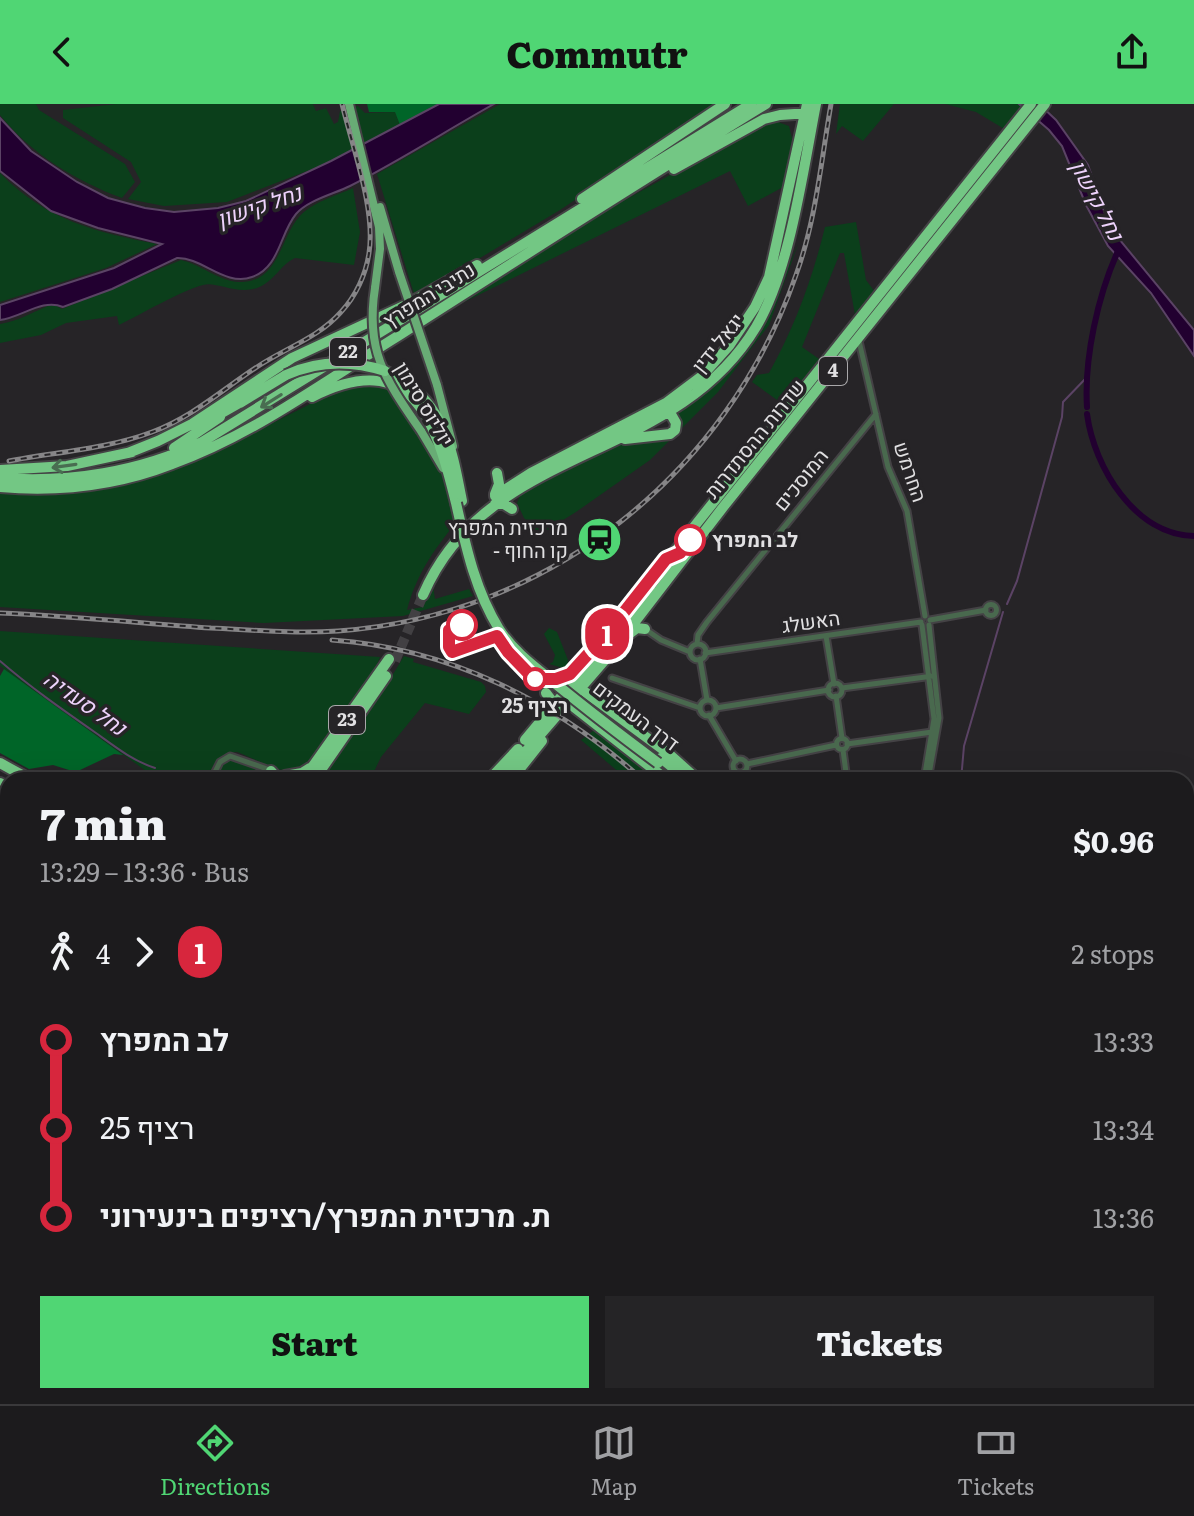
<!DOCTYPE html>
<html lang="en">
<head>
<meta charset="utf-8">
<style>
	body { margin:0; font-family:Literata,Heebo,serif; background:#252426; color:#f1f3f6; height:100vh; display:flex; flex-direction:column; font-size:30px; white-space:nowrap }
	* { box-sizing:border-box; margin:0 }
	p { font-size:26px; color:#a0a1a4 }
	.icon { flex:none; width:44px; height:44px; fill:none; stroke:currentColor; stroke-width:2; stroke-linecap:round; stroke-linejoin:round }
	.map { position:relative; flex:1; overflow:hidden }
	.side { position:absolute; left:0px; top:668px; width:1194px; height:632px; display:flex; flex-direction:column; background:#1c1b1d; border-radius:24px 24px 0 0; box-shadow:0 8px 32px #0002,0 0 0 2px #3a393b }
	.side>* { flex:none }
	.badge { padding:0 16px; border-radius:26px; font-size:28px; line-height:52px }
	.map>.badge { position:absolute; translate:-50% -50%; box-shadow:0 0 0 4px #fff }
	.legs { display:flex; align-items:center; gap:12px; height:88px; padding:0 40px; font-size:26px }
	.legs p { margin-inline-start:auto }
	.summary { display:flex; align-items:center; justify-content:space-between; height:136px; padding:0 40px }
	h1 { font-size:44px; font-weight:800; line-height:60px }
	.cta { display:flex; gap:16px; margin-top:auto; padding:16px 40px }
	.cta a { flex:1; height:92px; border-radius:0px; background:#50d674; color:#111; font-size:32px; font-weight:800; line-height:92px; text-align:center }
	.cta a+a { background:#252426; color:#f1f3f6 }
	ul { padding:0 40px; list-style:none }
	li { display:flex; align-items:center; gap:28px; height:88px; font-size:30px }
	li i { display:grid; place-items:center; width:12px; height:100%; margin:0 10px; background:currentColor }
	li i::after { content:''; width:20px; height:20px; margin:-10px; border:6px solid; border-radius:50%; background:#1c1b1d }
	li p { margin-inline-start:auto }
	li:first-child i { background:linear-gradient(#0000 50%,currentColor 0) }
	li:last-child i { background:linear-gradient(currentColor 50%,#0000 0) }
	header { display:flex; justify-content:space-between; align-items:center; height:104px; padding:0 40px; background:#50d674; color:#111; font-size:36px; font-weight:800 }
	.dock { display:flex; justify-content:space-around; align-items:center; height:112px; border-top:2px solid #3a393b; background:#1c1b1d; font-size:22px; color:#a0a1a4 }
	.dock a { display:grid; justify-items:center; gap:4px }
	.dock .on { color:#50d674 }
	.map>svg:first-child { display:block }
</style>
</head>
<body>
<header><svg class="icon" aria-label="back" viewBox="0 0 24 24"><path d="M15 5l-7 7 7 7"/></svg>Commutr<svg class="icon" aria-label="share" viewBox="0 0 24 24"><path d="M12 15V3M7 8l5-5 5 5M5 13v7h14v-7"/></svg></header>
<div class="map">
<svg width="1194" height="1300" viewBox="0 0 1194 1300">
	<rect width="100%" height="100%" fill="#262427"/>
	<path fill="#0b3f1b" d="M 0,0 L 36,0 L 39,6 L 125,60 L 135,78 L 122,94 C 76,77 31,50 0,11 Z
		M 117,0 L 313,0 L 316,7 L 326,4 L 334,20 L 338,18 L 340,7 L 358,2 L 365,9 L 395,8 L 400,21 L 320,62 L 227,98 L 164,102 L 128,95 L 141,78 L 131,58 L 63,14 L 63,6 Z
		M 500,0 L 719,0 L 560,106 L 415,193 L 377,70 Z
		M 840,0 L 894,0 L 863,37 L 842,22 L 836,30 Z
		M 945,0 L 1019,0 L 1023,4 L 1006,26 L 976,8 Z
		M 775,17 L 789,22 L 794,42 L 785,82 L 748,102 L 730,67 L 448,206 L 452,201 L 566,129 L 763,19 Z
		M 0,69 C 46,116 95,128 157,140 L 106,164 L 0,198 Z
		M 353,84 L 360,128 L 354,161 L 295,154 C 280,161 274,178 257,184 C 236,191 216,177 203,181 C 180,187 142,210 119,221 L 117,212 L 66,219 L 41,231 L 0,239 L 0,220 C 20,217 34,207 53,200 L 62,205 L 181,156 C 200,160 219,177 239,178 C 279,179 280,134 299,113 C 312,98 336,92 353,84 Z
		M 856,118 L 866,176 L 875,188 L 855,211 L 844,149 L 840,149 L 802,243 L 822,257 L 787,303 L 752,278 L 757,271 L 769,269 C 795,222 812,176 825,123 Z
		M 798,140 L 769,221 L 718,288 L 650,356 L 576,408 L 534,434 L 534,424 L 524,414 L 517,399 L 522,387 L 616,339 L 674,331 L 675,310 C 744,265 767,213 798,140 Z
		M 368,281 L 389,286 L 445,373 L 455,420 C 432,448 416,472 407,506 L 423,503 L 433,482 L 435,495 L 469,485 L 473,492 L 403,512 L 264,519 L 0,503 L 0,388 C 116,401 226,344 325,292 L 344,284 Z
		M 549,524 L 557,528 L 568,556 L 567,565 L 549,560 L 553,558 L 555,551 L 544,530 Z
		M 0,527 L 380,553 C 372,577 316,666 290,667 C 277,667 250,653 237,648 C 219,648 213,661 206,676 L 151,676 L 146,667 L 0,562 Z
		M 404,552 L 414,555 L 413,558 L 481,578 L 485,582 L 486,588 L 469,610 L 425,599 L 381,653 L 370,676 L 327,676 L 329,665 L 386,582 Z
		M 597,624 L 659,676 L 628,676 L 581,636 Z
		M 233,654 L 270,669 L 276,676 L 213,676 L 222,659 Z
		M 1186,1173 L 1194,1176 L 1194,1228 L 1186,1225 Z
		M 65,1292 L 138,1292 L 151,1300 L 65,1300 Z"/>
	<path fill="#006528" d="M 367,0 L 438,0 L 400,21 L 395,8 L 369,8 Z
		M 4,565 L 123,651 L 114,650 L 80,666 L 69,666 L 53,661 L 29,665 L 0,649 L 0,572 Z"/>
	<path fill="#220030" stroke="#5b4365" stroke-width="2" d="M 439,0 L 494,0 C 446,27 399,57 350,82 C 334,90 308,96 296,110 C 279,131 280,163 252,173 C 225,183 202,153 177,154 L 112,185 L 63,203 C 42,194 21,214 0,216 L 0,201 L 114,164 L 162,140 L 98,124 L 51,107 L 0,67 L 0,14 L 31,47 L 77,78 L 108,94 L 145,104 L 174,108 L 218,104 L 246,97 L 331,57 Z
		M 1019,0 L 1039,0 L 1056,16 L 1088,61 L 1110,124 L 1194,226 L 1194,252 L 1151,189 L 1108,142 L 1086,101 L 1062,42 L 1049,26 Z"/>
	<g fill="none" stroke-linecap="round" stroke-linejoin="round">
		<path stroke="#5b4365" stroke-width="2" d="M 1007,500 L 1017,477 L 1062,313 L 1063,298 L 1089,271
			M 0,557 C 30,583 63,606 96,629 C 114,642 133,657 155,664
			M 157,667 L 167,676
			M 961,676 L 964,642 L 1003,508"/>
		<path stroke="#220030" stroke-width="6" d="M 1087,303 C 1084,254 1098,191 1118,147
			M 1087,310 C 1094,363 1135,431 1194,432"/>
		<path stroke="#424043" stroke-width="10" stroke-dasharray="10 5" stroke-linecap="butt" d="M 395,557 L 423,491
			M 0,994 L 8,992
			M 0,1009 L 8,1007"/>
		<defs>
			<path id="minor" d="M 859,237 L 888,363 L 907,407 L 925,512
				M985.5 506a5.5 5.5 0 1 1 11 0a5.5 5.5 0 1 1-11 0Z
				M 930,516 L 986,506
				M 922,521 L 934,615 L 924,676
				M 645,525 L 661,536 L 690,548
				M 826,532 L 834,580
				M 697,540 L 698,531 L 707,518 L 876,310
				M690 548a8 8 0 1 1 16 0a8 8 0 1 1-16 0Z
				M 705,549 L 921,518
				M 700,555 L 707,596
				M 612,574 L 700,604
				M828 586a7 7 0 1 1 14 0a7 7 0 1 1-14 0Z
				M 842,584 L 933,572
				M 836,592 L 842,634
				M700 604a8 8 0 1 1 16 0a8 8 0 1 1-16 0Z
				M 716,604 L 829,586
				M 709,611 L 736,657
				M836.5 640a5.5 5.5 0 1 1 11 0a5.5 5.5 0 1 1-11 0Z
				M 847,640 L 932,628
				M 843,646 L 847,676
				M733 662a7 7 0 1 1 14 0a7 7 0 1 1-14 0Z
				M 747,660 L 836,641
				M 743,668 L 749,676
				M 211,676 L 220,658 L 230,652 L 270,666
				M 928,676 L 939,614 L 929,521
				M 0,813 L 8,817"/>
			<path id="major" d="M 349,0 L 379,123 L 380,145 L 375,184
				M 380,103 L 399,168
				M 437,281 L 453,342
				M 421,327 L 443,364
				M 0,731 L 8,737
				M 0,1287 L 8,1284
				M 158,1292 L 168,1300
				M 169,1292 L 183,1300
				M 1037,1292 L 1056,1300
				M 1059,1292 L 1078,1300
				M 1084,1292 L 1088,1300
				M 262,1300 L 398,1292
				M 399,1300 L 420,1292"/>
			<path id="highway" d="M 674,65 L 764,15 L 780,11 L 809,9
				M 582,95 L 725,0
				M 385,267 C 443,294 451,339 462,397
				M 312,293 C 413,242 436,317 456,399
				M 240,299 L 286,271
				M 213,314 L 243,297
				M 625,335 L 670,330 L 675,326 L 676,319 L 668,305
				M 174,344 L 220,313
				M 128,349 L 158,337 L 192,320 L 292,254 L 408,200 L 477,161
				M 0,366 L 67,362 L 132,348
				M 0,374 C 69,379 140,368 202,338 L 751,0
				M 0,383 C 58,388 118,381 172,360 C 253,331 325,277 398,232 C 520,154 642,76 766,0
				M 495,390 L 499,380 L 497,369
				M 495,392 L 531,369 L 666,299 L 702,272 L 729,242 L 755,203 L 769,173 L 807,0
				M 495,400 L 504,400 L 512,405
				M 663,470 L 671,460 L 674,449 L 697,419 L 1031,0
				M 423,491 C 489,338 673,361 756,223 C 790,166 803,66 816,0
				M 629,530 L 637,524 L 645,525
				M 577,582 L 669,650 L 698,676
				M 546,589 L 552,597 L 550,605
				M 565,596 L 667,676
				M 525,636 L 650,486
				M 661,654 L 688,676
				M 0,659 L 31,676
				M 271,667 L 279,676
				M 285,672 L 302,669 L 310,664
				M 303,676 L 389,555
				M 314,676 L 386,572
				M 489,676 L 518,645
				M 501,676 L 611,549 L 724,402 L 1045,0
				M 511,676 L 542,637
				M 0,679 L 8,684
				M 1186,1152 L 1194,1156
				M 1186,1167 L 1194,1170"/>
		</defs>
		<use href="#minor" stroke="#444245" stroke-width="9"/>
		<use href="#major" stroke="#444245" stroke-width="12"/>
		<use href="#highway" stroke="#444245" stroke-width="14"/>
		<use href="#minor" stroke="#49694e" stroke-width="5"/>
		<use href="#major" stroke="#68ac75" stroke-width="8"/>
		<use href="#highway" stroke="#73c784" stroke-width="10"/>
		<defs>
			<path id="rail" d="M 9,357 C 56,348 107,345 152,328 C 193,313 224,284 260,261 C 288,243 319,233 341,208 C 356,192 366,170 369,149 C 376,106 352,42 342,0
				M 0,509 C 70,512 141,519 211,524 C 253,526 295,530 338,527 C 549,512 727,370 796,171 C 816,116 821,58 831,0
				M 332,536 C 449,544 557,598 643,676
				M 1186,1190 L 1194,1193"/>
		</defs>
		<use href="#rail" stroke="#868587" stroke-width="5"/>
		<use href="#rail" stroke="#262427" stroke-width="2" stroke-dasharray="6" stroke-linecap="butt"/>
		<defs>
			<path id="major-bridge" d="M 399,168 L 437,281
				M 375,184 C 365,248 386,276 421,327"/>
			<path id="highway-bridge" d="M 286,271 C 319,256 351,256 385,267
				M 456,399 C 466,443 475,486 499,525 C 514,548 535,563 556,580 C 589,607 623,633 658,659"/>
		</defs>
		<use href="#major-bridge" stroke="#444245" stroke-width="12" stroke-linecap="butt"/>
		<use href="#highway-bridge" stroke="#444245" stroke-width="14" stroke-linecap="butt"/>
		<use href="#major-bridge" stroke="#68ac75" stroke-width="8"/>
		<use href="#highway-bridge" stroke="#73c784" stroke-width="10"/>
	</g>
	<defs><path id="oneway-shaft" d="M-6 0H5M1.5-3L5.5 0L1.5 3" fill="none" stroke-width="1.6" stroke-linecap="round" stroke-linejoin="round" transform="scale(2)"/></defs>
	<g stroke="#496d51">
		<use href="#oneway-shaft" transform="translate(271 297) rotate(148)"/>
		<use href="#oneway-shaft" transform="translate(64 362) rotate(172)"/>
	</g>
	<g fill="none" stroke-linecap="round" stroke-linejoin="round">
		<defs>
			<path id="line-1" d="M 462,521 L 449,526 L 449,543 L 452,548 L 497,532 L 508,548 L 534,575 L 556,575 L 570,570 L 610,526 L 666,455 L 680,449 L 690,436"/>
		</defs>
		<use href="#line-1" stroke="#fff" stroke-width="18"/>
		<use href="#line-1" stroke="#d7263d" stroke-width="12"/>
	</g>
	<defs>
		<symbol id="station-disc" viewBox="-11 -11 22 22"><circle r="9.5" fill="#50d674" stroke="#262427"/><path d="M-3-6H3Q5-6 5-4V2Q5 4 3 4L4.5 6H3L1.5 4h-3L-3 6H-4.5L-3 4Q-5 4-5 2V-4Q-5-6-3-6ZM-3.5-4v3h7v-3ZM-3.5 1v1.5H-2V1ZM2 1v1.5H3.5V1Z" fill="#111"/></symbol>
	</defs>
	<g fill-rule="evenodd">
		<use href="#station-disc" x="574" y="410" width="51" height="51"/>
	</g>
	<g fill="#fff" stroke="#d7263d" stroke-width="4">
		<circle cx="690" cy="436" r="14"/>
		<circle cx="462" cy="521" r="14"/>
		<circle cx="535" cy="575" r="10"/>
	</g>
	<g text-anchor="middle" stroke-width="7" stroke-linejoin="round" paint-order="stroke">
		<g fill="#262427" stroke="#a9a8aa" stroke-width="2">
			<rect x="330" y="234" width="36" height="28" rx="6"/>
			<rect x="819" y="253" width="28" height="28" rx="6"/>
			<rect x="329" y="602" width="36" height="28" rx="6"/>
		</g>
		<g font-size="18" font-weight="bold" fill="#e1e0e2">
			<text x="348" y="254">22</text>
			<text x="833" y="273">4</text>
			<text x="347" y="622">23</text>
		</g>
		<g font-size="20" fill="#e1e0e2" stroke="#262427">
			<text transform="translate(429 191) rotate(-32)" y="7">נתיבי המפרץ</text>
			<text transform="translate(718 239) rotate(-51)" y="7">יגאל ידין</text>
			<text transform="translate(424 300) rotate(59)" y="7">יוליוס סימון</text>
			<text transform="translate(755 335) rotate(-51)" y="7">שדרות ההסתדרות</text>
			<text transform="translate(910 368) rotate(71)" y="7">החרמש</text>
			<text transform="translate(801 376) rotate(-51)" y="7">המוסכים</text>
			<text transform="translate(811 518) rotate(-8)" y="7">האשלג</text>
			<text transform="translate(636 612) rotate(37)" y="7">דרך העמקים</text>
		</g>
		<g font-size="20" fill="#e1e0e2" stroke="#262427" text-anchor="end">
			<text x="568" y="431">מרכזית המפרץ<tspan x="568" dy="23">- קו החוף</tspan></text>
		</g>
		<g font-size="20" font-weight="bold" fill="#e1e0e2" stroke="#262427" text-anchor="start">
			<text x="712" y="443">לב המפרץ</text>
			<text x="535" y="609" text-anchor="middle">רציף 25</text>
		</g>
		<g font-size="22" font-style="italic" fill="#eed3fc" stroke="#262427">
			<text transform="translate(1097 96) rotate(62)" y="8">נחל קישון</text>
			<text transform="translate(259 102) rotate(-19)" y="8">נחל קישון</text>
			<text transform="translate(85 599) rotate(35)" y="8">נחל סעדיה</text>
		</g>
	</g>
</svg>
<b class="badge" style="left:607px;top:530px;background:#d7263d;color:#fff">1</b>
<section class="side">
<div class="summary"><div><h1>7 min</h1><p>13:29 – 13:36 · Bus</p></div><b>$0.96</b></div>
<div class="legs"><svg class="icon" aria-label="walk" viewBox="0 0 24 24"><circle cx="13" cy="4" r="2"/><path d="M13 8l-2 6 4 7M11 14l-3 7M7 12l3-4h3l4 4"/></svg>4<svg class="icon" aria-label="forward" viewBox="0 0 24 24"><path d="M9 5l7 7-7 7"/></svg><b class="badge" style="background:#d7263d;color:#fff">1</b><p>2 stops</p></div>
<ul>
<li><i style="color:#d7263d"></i><b>לב המפרץ</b><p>13:33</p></li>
<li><i style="color:#d7263d"></i><span>רציף 25</span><p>13:34</p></li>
<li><i style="color:#d7263d"></i><b>ת. מרכזית המפרץ/רציפים בינעירוני</b><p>13:36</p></li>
</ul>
<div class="cta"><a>Start</a><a>Tickets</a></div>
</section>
</div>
<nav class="dock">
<a class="on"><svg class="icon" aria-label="directions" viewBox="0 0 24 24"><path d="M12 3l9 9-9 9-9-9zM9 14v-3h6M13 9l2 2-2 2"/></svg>Directions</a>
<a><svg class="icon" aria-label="map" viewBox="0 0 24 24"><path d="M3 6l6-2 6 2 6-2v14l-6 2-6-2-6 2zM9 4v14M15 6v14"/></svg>Map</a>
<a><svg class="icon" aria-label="tickets" viewBox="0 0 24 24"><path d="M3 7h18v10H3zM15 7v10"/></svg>Tickets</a>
</nav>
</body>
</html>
